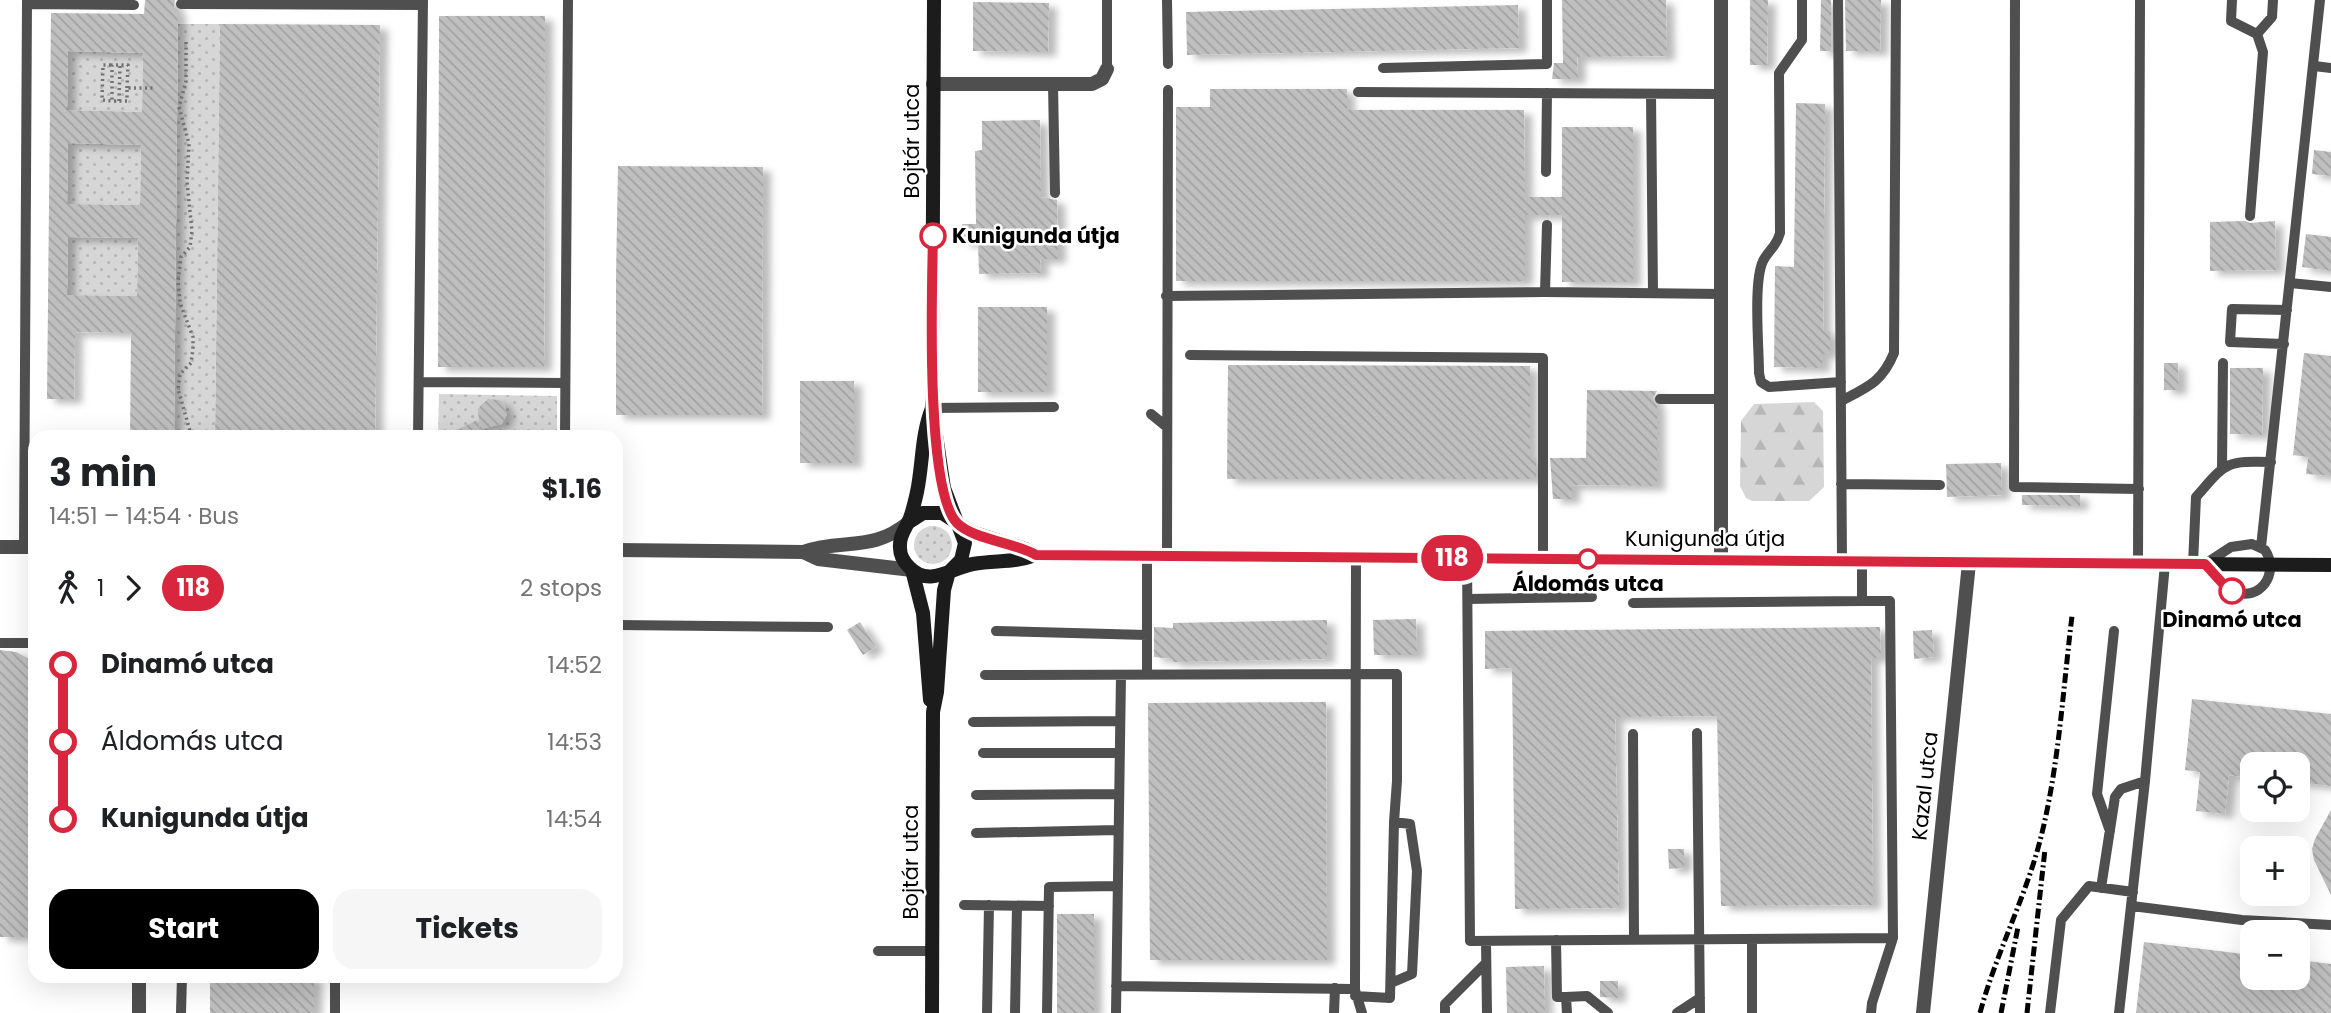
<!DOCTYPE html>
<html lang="en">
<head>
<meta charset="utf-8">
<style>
	body { margin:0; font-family:Poppins,sans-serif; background:#f6f6f6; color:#202124; height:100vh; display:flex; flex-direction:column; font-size:26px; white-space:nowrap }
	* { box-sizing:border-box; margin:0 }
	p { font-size:23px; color:#757577 }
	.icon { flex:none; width:38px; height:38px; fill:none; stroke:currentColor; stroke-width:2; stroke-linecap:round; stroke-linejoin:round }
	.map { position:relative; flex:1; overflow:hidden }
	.details { position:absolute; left:28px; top:430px; width:595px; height:553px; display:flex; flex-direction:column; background:#fff; border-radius:21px; box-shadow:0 7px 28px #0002 }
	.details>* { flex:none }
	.badge { padding:0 14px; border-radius:23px; font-size:24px; line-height:46px }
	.controls { position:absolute; left:2240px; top:752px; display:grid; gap:14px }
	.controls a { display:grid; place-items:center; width:70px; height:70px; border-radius:14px; background:#fff; box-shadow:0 7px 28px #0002; font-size:35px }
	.map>.badge { position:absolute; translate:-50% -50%; box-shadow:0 0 0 4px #fff }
	.legs { display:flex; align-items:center; gap:10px; height:77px; padding:0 21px; font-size:23px }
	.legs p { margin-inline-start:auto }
	.headline { display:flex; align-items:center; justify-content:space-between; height:119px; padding:0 21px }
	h1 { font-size:38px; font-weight:700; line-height:52px }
	.cta { display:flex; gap:14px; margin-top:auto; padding:14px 21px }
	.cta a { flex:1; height:80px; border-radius:21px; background:#000; color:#fff; font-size:28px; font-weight:700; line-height:80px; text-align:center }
	.cta a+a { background:#f6f6f6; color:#202124 }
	ul { padding:0 21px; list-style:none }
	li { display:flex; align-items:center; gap:24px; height:77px; font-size:26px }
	li i { display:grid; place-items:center; width:10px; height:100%; margin:0 9px; background:currentColor }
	li i::after { content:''; width:18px; height:18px; margin:-9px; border:5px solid; border-radius:50%; background:#fff }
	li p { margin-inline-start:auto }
	li:first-child i { background:linear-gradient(#0000 50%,currentColor 0) }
	li:last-child i { background:linear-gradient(currentColor 50%,#0000 0) }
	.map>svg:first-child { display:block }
</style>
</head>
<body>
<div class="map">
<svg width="2331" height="1013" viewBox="0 0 2331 1013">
	<defs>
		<pattern id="green-dots" width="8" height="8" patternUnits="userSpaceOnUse" patternTransform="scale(1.75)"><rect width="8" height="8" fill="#d6d6d6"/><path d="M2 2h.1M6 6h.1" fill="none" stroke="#b6b6b6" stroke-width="1.8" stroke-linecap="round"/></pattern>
		<pattern id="forest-firs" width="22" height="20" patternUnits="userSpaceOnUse" patternTransform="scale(1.75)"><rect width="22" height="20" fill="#d6d6d6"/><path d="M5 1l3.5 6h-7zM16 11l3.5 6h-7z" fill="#b6b6b6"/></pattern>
		<pattern id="building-back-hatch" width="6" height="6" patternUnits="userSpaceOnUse" patternTransform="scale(1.75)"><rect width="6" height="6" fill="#bfbfbf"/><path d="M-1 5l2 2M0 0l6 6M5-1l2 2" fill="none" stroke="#a2a2a2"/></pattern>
		<filter id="shadow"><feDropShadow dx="8" dy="4.5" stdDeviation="3.5" flood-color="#0004"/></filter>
	</defs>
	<rect width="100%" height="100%" fill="#fff"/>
	<path fill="url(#green-dots)" d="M 178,24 L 220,24 L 215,437 L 174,438 Z
		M 68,51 L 143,53 L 142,112 L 67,110 Z
		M 68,143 L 141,145 L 140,205 L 67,204 Z
		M 68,237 L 138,238 L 137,296 L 67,295 Z
		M 439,394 L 557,396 L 557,437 L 438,438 Z
		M914 545a19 19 0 1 1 38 0a19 19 0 1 1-38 0Z"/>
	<path fill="url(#forest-firs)" d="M 1814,402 L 1823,411 L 1824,487 L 1809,501 L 1752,501 L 1746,498 L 1740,486 L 1741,421 L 1754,404 Z"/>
	<path fill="url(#building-back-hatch)" fill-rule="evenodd" filter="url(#shadow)" d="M 145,0 L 175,0 L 174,7 L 178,11 L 174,438 L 130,438 L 131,333 L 75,332 L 74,399 L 47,399 L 51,13 L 144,14 ZM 68,51 L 143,53 L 142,112 L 67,110 ZM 68,143 L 141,145 L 140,205 L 67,204 ZM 68,237 L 138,238 L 137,296 L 67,295 Z
		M 1562,0 L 1666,0 L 1667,56 L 1577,57 L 1578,79 L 1552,79 L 1554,63 L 1563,63 Z
		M 1750,0 L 1768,0 L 1767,65 L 1750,65 Z
		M 1821,0 L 1831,0 L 1831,51 L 1820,51 Z
		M 1845,0 L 1881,0 L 1880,51 L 1846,51 Z
		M 973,2 L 1049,3 L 1048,52 L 973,51 Z
		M 1518,5 L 1519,48 L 1187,55 L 1186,12 Z
		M 439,16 L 545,16 L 544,367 L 438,367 Z
		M 220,24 L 380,25 L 375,438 L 215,438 Z
		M 1210,89 L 1347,89 L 1347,110 L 1524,110 L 1525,197 L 1562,197 L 1562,127 L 1633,127 L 1633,282 L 1562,282 L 1562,215 L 1525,215 L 1525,281 L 1176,281 L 1176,107 L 1210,107 Z
		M 1796,103 L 1825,104 L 1823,331 L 1830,331 L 1830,354 L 1822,354 L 1822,368 L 1774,367 L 1775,266 L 1794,267 Z
		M 1040,120 L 1041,197 L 1057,200 L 1058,259 L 1040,259 L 1041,273 L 979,274 L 978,242 L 962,242 L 962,224 L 976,224 L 975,151 L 982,150 L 982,121 Z
		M 2314,150 L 2331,152 L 2331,176 L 2312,174 Z
		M 618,166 L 763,167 L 762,415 L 616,415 L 616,277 Z
		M 2245,221 L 2250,223 L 2275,221 L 2276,270 L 2210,271 L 2210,222 Z
		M 2306,234 L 2331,237 L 2331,271 L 2302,267 Z
		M 978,307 L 1047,307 L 1047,392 L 978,392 Z
		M 2304,353 L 2331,356 L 2331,476 L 2306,474 L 2308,457 L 2293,455 Z
		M 2164,363 L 2178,363 L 2179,390 L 2164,390 Z
		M 1228,365 L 1530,366 L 1530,458 L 1536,458 L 1536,479 L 1227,479 Z
		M 2230,368 L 2263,368 L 2262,435 L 2230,434 Z
		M 800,381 L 854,381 L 854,463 L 800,463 Z
		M 1587,390 L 1657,391 L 1653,398 L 1657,406 L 1657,486 L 1572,485 L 1572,499 L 1553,499 L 1550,458 L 1586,458 Z
		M 488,399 L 499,400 L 504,404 L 507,414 L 502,424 L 480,429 L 478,412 L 480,406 Z
		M 477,420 L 483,438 L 441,438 Z
		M 2001,463 L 2002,495 L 1947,497 L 1946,464 Z
		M 2022,495 L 2080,495 L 2080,506 L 2022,505 Z
		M 1416,619 L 1417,655 L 1374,655 L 1373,620 Z
		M 1327,620 L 1327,659 L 1173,662 L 1173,659 L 1154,657 L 1154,627 L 1173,628 L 1173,623 Z
		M 860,622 L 876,647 L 863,655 L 847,630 Z
		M 1880,627 L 1881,658 L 1871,658 L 1873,905 L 1721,906 L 1717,716 L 1615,717 L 1619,908 L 1515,909 L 1512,668 L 1485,669 L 1485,631 Z
		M 1932,630 L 1934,657 L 1914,659 L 1913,631 Z
		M 0,650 L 16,652 L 35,662 L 35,937 L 0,937 Z
		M 2192,699 L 2331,714 L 2331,786 L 2298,782 L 2298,765 L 2252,765 L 2252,778 L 2229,775 L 2225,814 L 2196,811 L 2200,772 L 2185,770 Z
		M 1326,702 L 1327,960 L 1150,960 L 1148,703 Z
		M 2331,810 L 2331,895 L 2314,860 L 2312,849 L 2315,839 Z
		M 1668,849 L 1684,849 L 1684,868 L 1669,869 Z
		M 1057,914 L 1094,914 L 1094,1013 L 1057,1013 Z
		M 2144,942 L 2252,955 L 2252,978 L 2298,978 L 2298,960 L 2331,964 L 2331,1013 L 2136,1013 Z
		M 1544,966 L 1545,1013 L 1507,1013 L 1506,967 Z
		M 210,976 L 314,976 L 314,1013 L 210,1013 Z
		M 1600,981 L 1618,981 L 1618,998 L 1600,997 Z"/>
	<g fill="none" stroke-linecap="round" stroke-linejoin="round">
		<path stroke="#717171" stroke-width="3.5" stroke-dasharray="2 3.5" stroke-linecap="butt" d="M 186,42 L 186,81 L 179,107 L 189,144 L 187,182 L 192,231 L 190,247 L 181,257 L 178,281 L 180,303 L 193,337 L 193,349 L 191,363 L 180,374 L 178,389 L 192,438
			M 111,65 L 103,65 L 102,100 L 112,101
			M 127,88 L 128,65 L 112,65 L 112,101 L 127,101 L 127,88 L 155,88
			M 119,101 L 120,65"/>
		<path stroke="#4f4f4f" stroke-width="10" d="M 1107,0 L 1107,69
			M 1167,0 L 1168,64
			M 1802,0 L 1802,40 L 1779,73 L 1780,233 C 1776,248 1769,249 1763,261 C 1753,282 1759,347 1759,373 L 1761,382 L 1769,387 L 1841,382
			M 1838,0 L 1842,560
			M 2015,0 L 2014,487 L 2139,489
			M 2232,0 L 2231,21 L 2257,34 L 2263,52 L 2250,216
			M 27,4 L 134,5
			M 181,4 L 423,5
			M 2257,34 L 2272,17 L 2273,0
			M 2314,66 L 2331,68
			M 1383,68 L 1547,64 L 1547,0
			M 1053,84 L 1055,193
			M 1358,92 L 1721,94
			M 1651,94 L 1653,293
			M 1546,172 L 1547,93
			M 2290,283 L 2331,287
			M 1545,292 L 1547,225
			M 1166,296 L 1545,292 L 1722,294
			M 2284,344 L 2230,342 L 2232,309 L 2287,310
			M 1190,355 L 1543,358 L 1543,559
			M 419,382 L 565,383
			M 1660,399 L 1722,399
			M 1841,401 C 1868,387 1882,382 1894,353 L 1896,0
			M 932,408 L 1054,407
			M 1151,414 L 1167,427
			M 418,438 L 423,0
			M 565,438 L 568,0
			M 2222,468 L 2223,363
			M 1841,484 L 1940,485
			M 2252,544 L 2265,550 C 2280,573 2260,603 2233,591 C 2221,586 2213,573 2205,564 L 2231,547 Z
			M 24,547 L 27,0
			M 2261,547 L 2320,0
			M 1147,555 L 1147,675
			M 1167,556 L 1168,90
			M 1467,558 L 1470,941 L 1893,938 L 1890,601 L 1862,601
			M 2138,563 L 2140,0
			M 2193,564 L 2196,497 C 2227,462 2224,461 2271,462
			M 1468,599 L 1592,597
			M 1633,603 L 1862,601 L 1862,561
			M 616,625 L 828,627
			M 996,631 L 1147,635
			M 0,643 L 35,643
			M 985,675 L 1397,674 L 1397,781 L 1394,822
			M 973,722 L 1120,721
			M 1697,733 L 1700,1013
			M 1633,734 L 1634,940
			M 983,753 L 1120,753
			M 976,795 L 1119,794
			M 2110,831 L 2097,794 L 2114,631
			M 976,833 L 1118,830
			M 2101,888 L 2115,797 L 2121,789 L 2145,781
			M 964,905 L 1049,906
			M 2132,906 L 2242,920 L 2331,925
			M 1752,939 L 1752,1013
			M 1556,940 L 1557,997 L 1566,997 L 1567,1013
			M 1486,941 L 1487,1013
			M 878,951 L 932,951
			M 1116,986 L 1355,989 L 1356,557
			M 1355,990 L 1362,1013
			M 1355,996 L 1390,998 L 1394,822 L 1410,824 L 1417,871 L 1412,974 L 1391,983
			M 1566,997 L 1587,996 L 1608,1013
			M 181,1013 L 182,976
			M 335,1013 L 335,976
			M 987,1013 L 989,905
			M 1015,1013 L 1017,906
			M 1047,1013 L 1049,887 L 1118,886
			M 1116,1013 L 1121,675
			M 1334,1013 L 1335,988
			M 1445,1013 L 1445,1004 L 1486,963
			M 1677,1013 L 1700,998
			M 1871,1013 L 1872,1003 L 1893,938
			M 2050,1013 L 2061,920 L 2089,886 L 2133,892
			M 2119,1013 L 2145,781 L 2165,564"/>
		<path stroke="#4f4f4f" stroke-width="14" d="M 1721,0 L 1721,560
			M 933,84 L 1092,84 L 1102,79 L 1107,69
			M 0,547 L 35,547
			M 616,550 L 803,552 C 843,538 872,553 909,522
			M 803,552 L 818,559 L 912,570
			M 139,976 L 139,1013
			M 1923,1013 L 1969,563"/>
		<path stroke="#1c1c1c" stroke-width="14" d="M 934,0 L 932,408 L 944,488 L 965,543 L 961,560 L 950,571
			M 932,408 C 921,436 923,463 917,492 C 915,501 913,510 910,518 C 906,529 899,535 900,548 C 900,555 904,562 909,567 C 929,588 951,568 973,564 C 996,560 1014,563 1036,555 L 2331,565
			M 909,522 L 923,513 L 942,513 L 971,532 L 1025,549 L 1036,555
			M 912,570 L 923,613 L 930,700
			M 932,1013 L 933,712 L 937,692 L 944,590 L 949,572"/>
		<path stroke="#000" stroke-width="5" stroke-dasharray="10 3.5 2 3.5" stroke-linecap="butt" d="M 1980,1013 C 1996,953 2026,897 2041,837 C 2059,765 2063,689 2072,616
			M 2001,1013 L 2018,927
			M 2027,1013 L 2045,849"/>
	</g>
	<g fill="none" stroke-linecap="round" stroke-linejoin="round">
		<defs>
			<path id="line-1" d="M 933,236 C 932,288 925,490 957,523 C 974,540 1014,542 1036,555 L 2205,564 L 2224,585 L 2232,591"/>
		</defs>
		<use href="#line-1" stroke="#fff" stroke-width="16"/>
		<use href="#line-1" stroke="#d7263d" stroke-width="10"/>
	</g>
	<g fill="#fff" stroke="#d7263d" stroke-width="3.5">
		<circle cx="933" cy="236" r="12"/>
		<circle cx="1588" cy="559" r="9"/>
		<circle cx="2232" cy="591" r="12"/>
	</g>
	<g text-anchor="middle" stroke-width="5" stroke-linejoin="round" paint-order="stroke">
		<g font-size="21" fill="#000" stroke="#fff">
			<text transform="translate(912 141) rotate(-90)" y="7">Bojtár utca</text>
			<text x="1705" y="546">Kunigunda útja</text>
			<text transform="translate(1925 786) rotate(-84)" y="7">Kazal utca</text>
			<text transform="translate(911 862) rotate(-90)" y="7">Bojtár utca</text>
		</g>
		<g font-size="21" font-weight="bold" fill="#000" stroke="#fff">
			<text x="952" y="243" text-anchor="start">Kunigunda útja</text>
			<text x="1588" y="591">Áldomás utca</text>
			<text x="2232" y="627">Dinamó utca</text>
		</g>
	</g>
</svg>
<div class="controls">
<a><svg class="icon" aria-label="locate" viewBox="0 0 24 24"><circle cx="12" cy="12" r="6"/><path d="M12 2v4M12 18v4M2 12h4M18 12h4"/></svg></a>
<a>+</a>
<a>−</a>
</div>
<b class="badge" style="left:1452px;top:558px;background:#d7263d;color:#fff">118</b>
<section class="details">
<div class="headline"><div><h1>3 min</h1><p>14:51 – 14:54 · Bus</p></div><b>$1.16</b></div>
<div class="legs"><svg class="icon" aria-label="walk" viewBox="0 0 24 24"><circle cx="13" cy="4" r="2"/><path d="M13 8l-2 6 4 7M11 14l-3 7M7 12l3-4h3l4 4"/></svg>1<svg class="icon" aria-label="forward" viewBox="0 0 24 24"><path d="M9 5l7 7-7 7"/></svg><b class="badge" style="background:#d7263d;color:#fff">118</b><p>2 stops</p></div>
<ul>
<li><i style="color:#d7263d"></i><b>Dinamó utca</b><p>14:52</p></li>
<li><i style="color:#d7263d"></i><span>Áldomás utca</span><p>14:53</p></li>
<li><i style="color:#d7263d"></i><b>Kunigunda útja</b><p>14:54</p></li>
</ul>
<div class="cta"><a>Start</a><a>Tickets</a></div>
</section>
</div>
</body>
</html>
